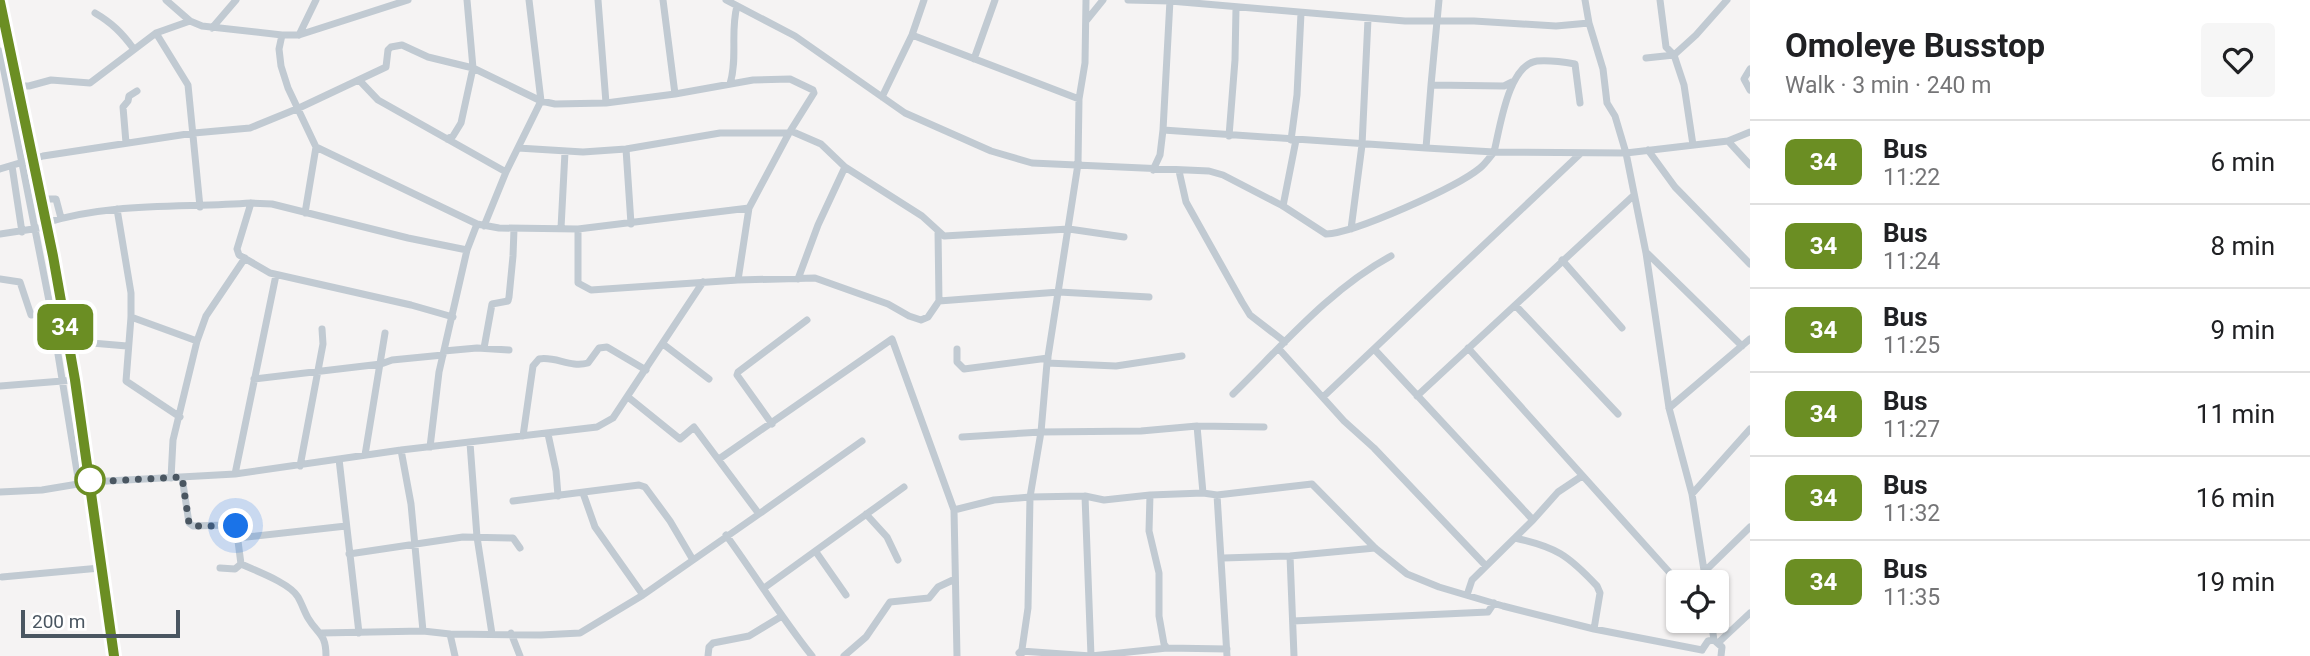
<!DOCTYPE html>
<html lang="en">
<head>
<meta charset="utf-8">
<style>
	body { margin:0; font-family:Roboto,sans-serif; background:#f6f6f6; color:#202124; height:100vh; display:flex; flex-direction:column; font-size:26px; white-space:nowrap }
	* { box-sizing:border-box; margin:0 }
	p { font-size:23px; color:#757577 }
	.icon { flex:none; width:38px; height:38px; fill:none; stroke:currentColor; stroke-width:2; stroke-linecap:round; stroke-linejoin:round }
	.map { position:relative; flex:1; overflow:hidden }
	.side { display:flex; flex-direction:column; background:#fff; width:560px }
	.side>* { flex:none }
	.badge { padding:0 14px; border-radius:10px; font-size:24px; line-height:46px }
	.tools { position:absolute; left:1666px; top:570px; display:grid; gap:14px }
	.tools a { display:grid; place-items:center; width:63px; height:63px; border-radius:7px; background:#fff; box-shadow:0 2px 5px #0004; font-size:35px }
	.scale { position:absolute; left:21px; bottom:18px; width:159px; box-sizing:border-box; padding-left:7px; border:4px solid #4a5661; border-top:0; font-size:19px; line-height:24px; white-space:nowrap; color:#4a5661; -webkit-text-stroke:5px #fff; paint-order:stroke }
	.you { position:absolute; width:35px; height:35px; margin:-18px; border:5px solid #fff; border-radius:50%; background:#1a73e8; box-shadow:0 0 0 10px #1a73e833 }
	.map>.badge { position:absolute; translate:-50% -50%; box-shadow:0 0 0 4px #fff }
	.round { display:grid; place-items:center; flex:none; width:74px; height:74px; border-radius:7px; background:#f6f6f6 }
	.headline { display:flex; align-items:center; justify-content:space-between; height:119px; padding:0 35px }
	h1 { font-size:33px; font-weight:700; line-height:52px }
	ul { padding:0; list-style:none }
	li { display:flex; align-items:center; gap:21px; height:84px; padding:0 35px; border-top:2px solid #e0e0e0 }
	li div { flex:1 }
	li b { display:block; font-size:26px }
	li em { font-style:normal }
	li .badge { min-width:77px; font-weight:700; text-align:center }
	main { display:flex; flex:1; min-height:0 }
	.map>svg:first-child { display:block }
</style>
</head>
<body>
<main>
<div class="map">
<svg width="1750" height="656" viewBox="0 0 1750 656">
	<rect width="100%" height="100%" fill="#f5f3f3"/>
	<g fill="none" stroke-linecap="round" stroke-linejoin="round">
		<defs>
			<path id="highway" d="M 0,2 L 53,256 L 75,380 L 114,656"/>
		</defs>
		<use href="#highway" stroke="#7690ad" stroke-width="14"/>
		<path stroke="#c1cad2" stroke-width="7" d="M 166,0 L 190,21 L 202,26 L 282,35 L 299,35 L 408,0
			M 598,0 L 606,103
			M 663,0 L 675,94
			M 726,0 L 795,36 L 905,113 L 991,151 L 1032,163 L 1209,171 L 1223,175 L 1283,206 L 1326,234 C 1355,233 1457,187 1480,168 C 1485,164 1490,157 1494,152 L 1626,153 L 1615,116 L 1607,103 L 1603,69 L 1589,23 L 1585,0
			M 1128,0 L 1170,1 L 1405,21 L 1474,21 L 1556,26 L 1589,23
			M 1439,0 L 1431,85 L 1504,86 L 1512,82
			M 1660,0 L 1666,47 L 1674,55 L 1684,85 L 1693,145
			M 95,13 C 112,23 122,33 133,48
			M 1086,21 L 1103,0
			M 212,28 L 236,0
			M 156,33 L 188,85 L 200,207
			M 282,35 L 279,49 L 281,66 L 288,88 L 316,147 L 477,224
			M 299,35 L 316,0
			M 912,35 L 1079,99
			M 0,51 L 51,311 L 79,484
			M 1646,58 L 1674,55 L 1696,35 L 1727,0
			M 974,59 L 995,0
			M 1750,69 L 1744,79 L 1750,90
			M 359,80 L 378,100 L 506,172 L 541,101 L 529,0
			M 730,84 C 738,58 730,32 737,6
			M 1431,85 L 1426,148 L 1494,152 C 1500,128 1508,65 1537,61 C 1549,60 1564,62 1575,64 L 1580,103
			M 18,86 L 29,86 L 51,80 L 90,83 L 156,33 L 190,21
			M 882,97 L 912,35 L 924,0
			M 1163,130 L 1426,148
			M 791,131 L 821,144 L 845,167 L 922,216 L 944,236 L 1069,229 L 1124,237
			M 1229,136 L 1235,60 L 1236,8
			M 447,139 L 453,136 L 461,123 L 473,68 L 467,0
			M 1291,140 L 1297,95 L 1301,13
			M 1728,141 L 1750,165
			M 126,143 L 123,107 L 128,101 L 129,96 L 137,91
			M 518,148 L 583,152 L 626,149 L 720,133 L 789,133
			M 626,149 L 631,224
			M 1648,150 L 1675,187 L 1750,264
			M 12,166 L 22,232
			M 0,169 L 43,156 L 194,133 L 250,128 L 299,108 L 386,67 L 388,50 L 391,47 L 402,45 L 428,57 L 473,68 L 541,101 L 555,104 L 606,103 L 675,94 L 753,80 L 790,79 L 813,90 L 814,93 L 789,133 L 749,208 L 738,280
			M 1153,170 L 1160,155 L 1163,130 L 1170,0
			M 1179,171 L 1186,202 L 1242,302 L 1250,315 L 1285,342
			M 40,199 L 56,199 L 61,218
			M 251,203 L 237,249 L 239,255 L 270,273 L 411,305 L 453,317
			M 1283,206 L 1296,140
			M 117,209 L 131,293 L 131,317 L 126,381 L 180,417
			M 305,213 L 316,147
			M 45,223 C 110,202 183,208 251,203 L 272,204 L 408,238 L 467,250 L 477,224 L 499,228 L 578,229 L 749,208
			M 484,226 L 506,172
			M 561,228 L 565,152
			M 578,229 L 578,283 L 591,290 L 738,280 L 815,278 L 888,304 L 909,316 L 921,320 L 928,317 L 939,301 L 938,231
			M 1351,229 L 1362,145 L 1368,19
			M 0,234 L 46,227
			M 1647,253 L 1742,346
			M 1562,260 L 1622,328
			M 0,279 L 20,282 L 31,315 L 54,310
			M 798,279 L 818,225 L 845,167
			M 939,301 L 1059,292 L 1149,297
			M 1516,306 L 1618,414
			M 131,317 L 197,341
			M 68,341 L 127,346
			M 663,344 L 709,379
			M 484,348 L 492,304 L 508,301 L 509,297 L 513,256 L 514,229
			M 1468,348 L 1679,583
			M 957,349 L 957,362 L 964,369 L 1048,358
			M 1279,349 L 1344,421 L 1374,448 L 1486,566
			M 1375,350 L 1533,520 L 1472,580 L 1467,595
			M 444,351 L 477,348 L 509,350
			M 1047,363 L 1116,366 L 1182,356
			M 254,379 L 381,364 L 392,360 L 443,355
			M 0,386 L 75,380
			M 1233,394 C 1282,346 1330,289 1391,256
			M 1417,396 L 1633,196
			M 628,397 L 680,439 L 694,427 L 759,514 L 862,441
			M 1323,397 L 1581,153
			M 1669,408 L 1750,339
			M 772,424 L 737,375 L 738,372 L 807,320
			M 1197,426 L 1203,493
			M 548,434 L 556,471 L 558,496
			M 523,436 L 533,366 L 539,359 C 556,356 570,368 588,363 L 599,348 L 607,347 L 646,370
			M 962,437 L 1041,432 L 1141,431 L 1197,426 L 1264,427
			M 470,443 L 477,537 L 492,634
			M 430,447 L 439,372 L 467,250
			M 401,450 L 411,504 L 423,631
			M 365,455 L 385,333
			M 339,459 L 359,633
			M 719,459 L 892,339 L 954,510 L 957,656
			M 300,466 L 323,344 L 322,329
			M 235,474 L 276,275
			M 182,477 L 189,523 L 193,526 L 228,525 L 236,526 L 241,564 L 235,569 L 220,568
			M 171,478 L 173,440 L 197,341 L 206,316 L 245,258
			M 0,492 L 42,490 L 90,482 L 235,474 L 401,450 L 597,427 L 613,418 L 703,282
			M 583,493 L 595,527 L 643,595
			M 1692,494 L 1669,408 L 1646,253 L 1626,153 L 1728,141 L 1750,132
			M 1150,495 L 1149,531 L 1159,573 L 1159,616 L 1164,644 L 1167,648
			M 1217,495 L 1227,656
			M 1085,496 L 1091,656
			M 513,501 L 639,485 L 645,487 L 670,521 L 693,560
			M 954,510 L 994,500 L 1030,497 L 1085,496 L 1104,500 L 1150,495 L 1203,493 L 1217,495 L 1312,484 L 1375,548 L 1407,574 L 1439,587 L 1503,606 L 1594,629 L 1702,650
			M 866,514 L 887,537 L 898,560
			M 1533,520 L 1558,492 L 1582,476
			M 726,535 C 755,575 781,617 812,656
			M 238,538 L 346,526
			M 1515,538 C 1556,547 1568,555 1597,586 L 1600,593 L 1594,629
			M 816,552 L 846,595
			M 349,554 L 463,537 L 513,538 L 520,548
			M 1290,556 L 1294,656
			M 1223,558 L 1290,556 L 1375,548
			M 241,564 C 256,571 290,583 298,597 C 302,604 304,611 308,618 C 318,635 326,633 326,656
			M 1704,572 L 1750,527
			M 2,577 L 100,568
			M 1706,583 L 1692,494 L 1750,429
			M 764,588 L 904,487
			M 1293,621 L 1488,612 L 1494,603
			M 1711,621 L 1714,640
			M 321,633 L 423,631 L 450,634 L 541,635 L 580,633 L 643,595 L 759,514
			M 511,633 L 520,656
			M 450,634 L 455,656
			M 1719,642 L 1750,613
			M 1702,650 L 1708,641 L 1714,640 L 1722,647 L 1721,656
			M 1019,653 L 1021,651 L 1091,656 L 1167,648 L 1227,649
			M 708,656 L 709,647 L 713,643 L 749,636 L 782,616
			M 844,656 L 866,637 L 890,602 L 929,598 L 938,587 L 955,579
			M 1021,656 L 1028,608 L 1030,497 L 1041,432 L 1047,363 L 1078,164 L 1079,99 L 1085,63 L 1086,0"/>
		<use href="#highway" stroke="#8ba5c1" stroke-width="10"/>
	</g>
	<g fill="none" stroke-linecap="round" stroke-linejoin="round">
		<defs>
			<path id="line" d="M 0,2 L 53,256 L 75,380 L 114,656"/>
		</defs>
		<use href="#line" stroke="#fff" stroke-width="16"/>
		<use href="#line" stroke="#6b8e23" stroke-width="10"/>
		<path stroke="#4a5661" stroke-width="7" stroke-dasharray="0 12.6" d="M 90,480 L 90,482 L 182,477 L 189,523 L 193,526 L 236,526"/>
	</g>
	<circle fill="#fff" stroke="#6b8e23" stroke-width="3.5" cx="90" cy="480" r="14"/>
</svg>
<div class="tools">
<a><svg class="icon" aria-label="locate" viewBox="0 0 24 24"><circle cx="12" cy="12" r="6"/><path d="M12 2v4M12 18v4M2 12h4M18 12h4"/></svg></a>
</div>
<div class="scale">200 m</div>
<div class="you" style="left:236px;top:526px"></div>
<b class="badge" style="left:65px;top:327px;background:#6b8e23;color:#fff">34</b>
</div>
<section class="side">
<div class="headline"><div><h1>Omoleye Busstop</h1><p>Walk · 3 min · 240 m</p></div><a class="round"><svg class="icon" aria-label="heart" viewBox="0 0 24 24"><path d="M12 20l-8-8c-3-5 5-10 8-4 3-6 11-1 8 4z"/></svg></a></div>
<ul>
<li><span class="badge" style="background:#6b8e23;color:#fff">34</span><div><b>Bus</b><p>11:22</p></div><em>6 min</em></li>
<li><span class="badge" style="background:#6b8e23;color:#fff">34</span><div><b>Bus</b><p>11:24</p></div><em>8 min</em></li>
<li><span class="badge" style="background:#6b8e23;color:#fff">34</span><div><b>Bus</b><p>11:25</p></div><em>9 min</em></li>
<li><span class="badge" style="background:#6b8e23;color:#fff">34</span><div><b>Bus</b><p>11:27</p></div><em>11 min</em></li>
<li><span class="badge" style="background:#6b8e23;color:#fff">34</span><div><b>Bus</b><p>11:32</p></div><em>16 min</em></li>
<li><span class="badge" style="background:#6b8e23;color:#fff">34</span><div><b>Bus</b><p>11:35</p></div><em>19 min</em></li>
</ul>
</section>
</main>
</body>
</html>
